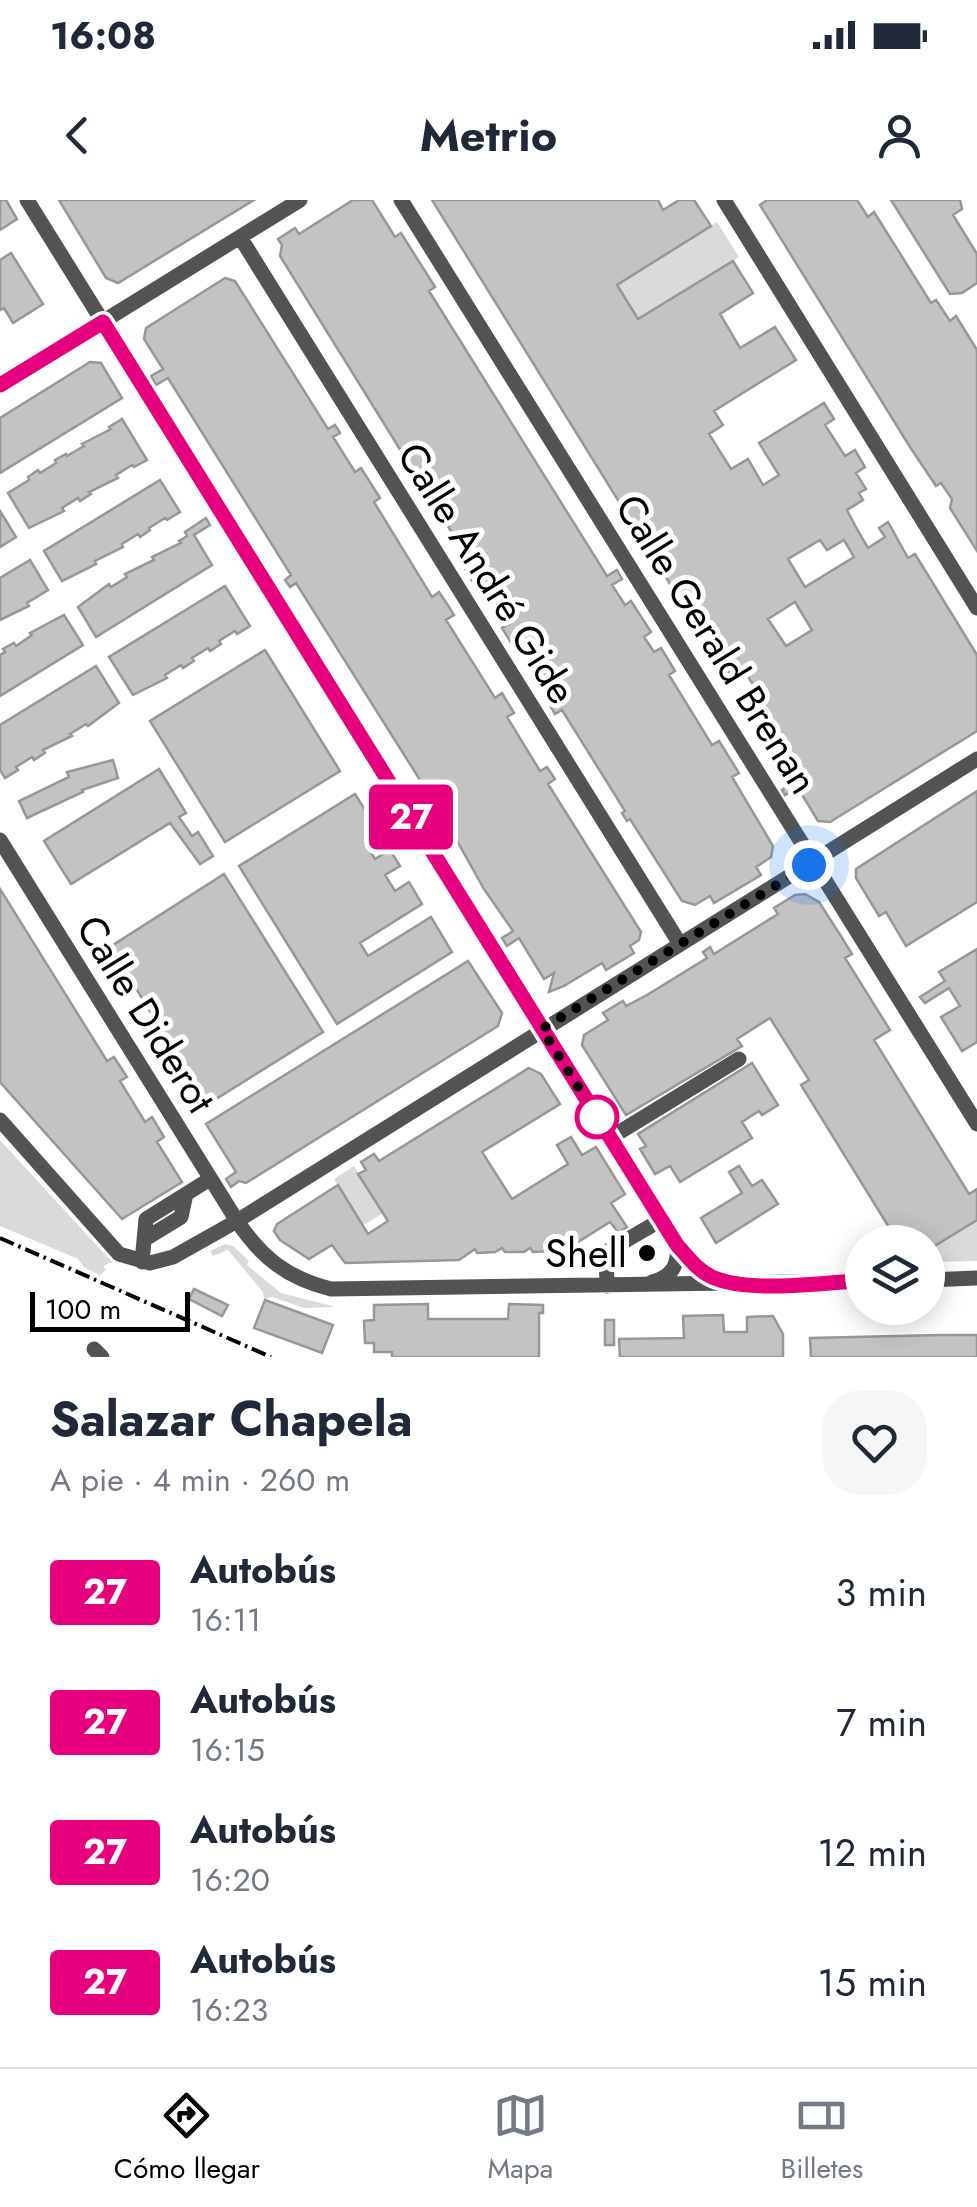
<!DOCTYPE html>
<html lang="es">
<head>
<meta charset="utf-8">
<style>
	body { margin:0; font-family:Jost,sans-serif; background:#f6f6f7; color:#1f2937; height:100vh; display:flex; flex-direction:column; font-size:38px; white-space:nowrap }
	* { box-sizing:border-box; margin:0 }
	p { font-size:32px; color:#747a83 }
	.icon { flex:none; width:55px; height:55px; fill:none; stroke:currentColor; stroke-width:2; stroke-linecap:round; stroke-linejoin:round }
	.map { position:relative; height:1157px; overflow:hidden }
	.drawer { display:flex; flex-direction:column; background:#fff; flex:1 }
	.drawer>* { flex:none }
	.badge { padding:0 20px; border-radius:8px; font-size:35px; line-height:65px }
	.buttons { position:absolute; left:845px; top:1025px; display:grid; gap:20px }
	.buttons a { display:grid; place-items:center; width:100px; height:100px; border-radius:50%; background:#fff; box-shadow:0 5px 25px #0003; font-size:50px }
	.scale { position:absolute; left:30px; bottom:25px; width:160px; box-sizing:border-box; padding-left:10px; border:5px solid #000; border-top:0; font-size:28px; line-height:35px; white-space:nowrap; color:#000; -webkit-text-stroke:8px #fff; paint-order:stroke }
	.you { position:absolute; width:50px; height:50px; margin:-25px; border:8px solid #fff; border-radius:50%; background:#1a73e8; box-shadow:0 0 0 15px #1a73e833 }
	.map>.badge { position:absolute; translate:-50% -50%; box-shadow:0 0 0 5px #fff }
	.round { display:grid; place-items:center; flex:none; width:105px; height:105px; border-radius:40px; background:#f6f6f7 }
	.head { display:flex; align-items:center; justify-content:space-between; height:170px; padding:0 50px }
	h1 { font-size:48px; font-weight:700; line-height:75px }
	ul { padding:0; list-style:none }
	li { display:flex; align-items:center; gap:30px; height:130px; padding:0 50px }
	li div { flex:1 }
	li b { display:block; font-size:38px }
	li em { font-style:normal }
	li .badge { min-width:110px; font-weight:700; text-align:center }
	.status { display:flex; justify-content:space-between; align-items:center; height:70px; padding:0 50px; background:#fff; direction:ltr }
	.status svg { height:28px; fill:currentColor }
	header { display:flex; justify-content:space-between; align-items:center; height:130px; padding:0 50px; background:#fff; font-size:45px; font-weight:700 }
	.tab-bar { display:flex; justify-content:space-around; align-items:center; height:140px; border-top:2px solid #e0e1e3; background:#fff; font-size:28px; color:#747a83 }
	.tab-bar a { display:grid; justify-items:center; gap:5px }
	.tab-bar .selected { color:#000 }
	.map>svg:first-child { display:block }
</style>
</head>
<body>
<div class="status"><b>16:08</b><svg viewBox="0 0 49 12"><path d="M0 12V9h3v3zM5 12V6h3v6zM10 12V3h3v9zM15 12V0h3v12zM26 1h20v11H26zM47 4h2v5h-2z"/></svg></div>
<header><svg class="icon" aria-label="back" viewBox="0 0 24 24"><path d="M15 5l-7 7 7 7"/></svg>Metrio<svg class="icon" aria-label="person" viewBox="0 0 24 24"><circle cx="12" cy="8" r="4"/><path d="M4 21q1-7 8-7t8 7"/></svg></header>
<div class="map">
<svg width="977" height="1157" viewBox="0 0 977 1157">
	<rect width="100%" height="100%" fill="#fff"/>
	<path fill="#dadada" d="M 717,22 L 739,57 L 638,119 L 617,85 Z
		M 0,940 L 112,1062 L 103,1066 L 106,1070 L 100,1075 L 85,1068 L 78,1059 L 0,1026 Z
		M 354,966 L 383,1013 L 362,1026 L 334,979 Z
		M 977,1020 L 977,1061 L 928,1062 L 928,1050 Z
		M 225,1044 L 233,1046 L 249,1061 L 247,1065 L 281,1093 L 336,1107 L 304,1108 L 272,1097 L 264,1099 L 263,1092 L 228,1050 L 213,1056 L 210,1051 Z"/>
	<path fill="#c3c3c3" stroke="#979797" stroke-width="2.5" fill-rule="evenodd" d="M 0,0 L 6,0 L 17,19 L 0,30 Z
		M 59,0 L 254,0 L 118,83 L 106,78 Z
		M 353,0 L 372,0 L 395,37 L 401,33 L 435,87 L 429,91 L 607,376 L 617,370 L 622,379 L 612,385 L 625,405 L 631,401 L 651,432 L 644,437 L 654,452 L 661,448 L 675,471 L 669,475 L 712,545 L 719,541 L 739,573 L 732,577 L 773,646 L 771,657 L 756,667 L 761,675 L 714,703 L 710,696 L 695,705 L 682,701 L 630,619 L 627,621 L 622,613 L 625,611 L 562,510 L 555,514 L 548,502 L 544,496 L 551,491 L 523,447 L 516,451 L 502,428 L 509,424 L 489,392 L 482,397 L 460,361 L 467,357 L 431,299 L 425,304 L 413,284 L 419,280 L 280,56 L 282,45 L 278,39 L 295,28 L 299,34 Z
		M 432,0 L 658,0 L 663,10 L 679,0 L 694,0 L 711,26 L 617,85 L 638,119 L 733,61 L 753,93 L 720,114 L 740,148 L 775,127 L 796,160 L 714,211 L 723,225 L 709,234 L 731,269 L 748,259 L 763,285 L 779,275 L 759,243 L 824,203 L 834,219 L 825,225 L 845,256 L 855,250 L 865,267 L 856,273 L 866,289 L 859,293 L 863,300 L 847,310 L 858,331 L 868,348 L 885,337 L 879,328 L 888,322 L 908,358 L 915,354 L 977,455 L 977,531 L 830,622 L 818,621 L 798,588 L 785,595 L 782,590 L 794,581 L 752,514 L 766,505 L 740,464 L 727,473 L 709,447 ZM 820,340 L 827,350 L 844,340 L 854,357 L 805,387 L 788,359 ZM 795,402 L 812,430 L 786,446 L 768,419 Z
		M 767,0 L 857,0 L 868,17 L 874,12 L 931,103 L 936,100 L 950,121 L 956,116 L 977,150 L 977,351 L 950,308 L 952,299 L 941,283 L 936,286 L 910,247 L 760,5 Z
		M 891,0 L 960,0 L 962,9 L 953,15 L 977,54 L 977,83 L 962,93 L 950,94 Z
		M 11,53 L 43,104 L 13,123 L 4,108 L 0,110 L 0,60 Z
		M 225,78 L 235,81 L 328,229 L 335,225 L 340,233 L 333,237 L 355,272 L 361,268 L 380,298 L 374,302 L 432,397 L 439,392 L 449,407 L 454,415 L 446,420 L 495,498 L 502,493 L 514,513 L 507,517 L 540,571 L 547,567 L 555,579 L 548,584 L 641,732 L 639,740 L 630,746 L 634,753 L 606,770 L 602,763 L 564,786 L 549,792 L 554,773 L 544,779 L 519,738 L 507,746 L 502,738 L 513,731 L 484,689 L 447,623 L 296,383 L 290,387 L 285,380 L 291,375 L 168,178 L 156,185 L 151,176 L 163,169 L 144,139 L 146,128 Z
		M 90,162 L 101,163 L 122,198 L 0,273 L 0,218 Z
		M 122,219 L 147,260 L 134,267 L 132,265 L 116,275 L 118,278 L 89,292 L 91,294 L 80,301 L 78,298 L 62,308 L 64,311 L 29,328 L 8,293 L 29,280 L 28,277 L 38,270 L 40,273 L 56,263 L 55,260 L 66,254 L 67,256 L 84,246 L 82,244 L 111,229 L 109,227 Z
		M 160,280 L 180,312 L 167,320 L 165,318 L 149,328 L 150,330 L 140,337 L 138,334 L 122,344 L 123,347 L 95,361 L 96,364 L 62,381 L 44,351 Z
		M 0,311 L 16,337 L 0,347 Z
		M 206,318 L 210,325 L 194,335 L 212,365 L 96,437 L 78,407 L 109,384 L 111,387 L 127,377 L 125,374 L 154,360 L 152,357 L 181,343 L 179,341 L 187,336 L 185,332 Z
		M 30,360 L 48,390 L 27,403 L 29,406 L 0,420 L 0,378 Z
		M 225,386 L 250,426 L 237,434 L 235,431 L 219,441 L 221,444 L 210,451 L 208,448 L 192,458 L 194,461 L 183,468 L 181,465 L 165,475 L 167,478 L 133,495 L 109,457 Z
		M 64,415 L 83,445 L 0,496 L 0,455 L 5,452 L 3,449 L 14,443 L 16,446 L 32,435 L 30,433 Z
		M 265,450 L 340,571 L 225,642 L 150,521 Z
		M 96,466 L 119,503 L 88,526 L 86,524 L 70,534 L 72,536 L 43,550 L 45,553 L 34,560 L 32,557 L 16,567 L 18,570 L 5,578 L 0,570 L 0,525 Z
		M 113,560 L 118,578 L 82,590 L 83,592 L 27,618 L 19,601 L 69,577 L 67,572 Z
		M 159,569 L 186,613 L 179,617 L 192,636 L 198,632 L 213,656 L 200,664 L 170,623 L 71,684 L 44,641 Z
		M 977,591 L 977,702 L 906,746 L 886,712 L 879,716 L 856,678 L 856,669 Z
		M 355,594 L 380,634 L 365,643 L 375,659 L 390,650 L 400,666 L 385,675 L 395,691 L 409,682 L 422,704 L 360,743 L 368,756 L 431,717 L 452,752 L 337,824 L 239,666 Z
		M 224,674 L 323,832 L 208,904 L 110,747 Z
		M 0,689 L 107,861 L 114,857 L 127,877 L 120,881 L 145,922 L 152,917 L 164,937 L 157,942 L 182,982 L 122,1019 L 0,882 Z
		M 805,694 L 819,702 L 839,733 L 852,754 L 845,758 L 890,830 L 874,840 L 969,994 L 977,989 L 977,1020 L 928,1050 L 928,1042 L 898,1042 L 801,885 L 809,880 L 770,818 L 737,839 L 742,846 L 626,915 L 582,845 L 584,835 L 608,820 L 603,813 L 623,801 L 626,806 L 647,795 L 707,758 L 703,752 L 710,747 L 714,754 L 778,714 L 774,708 L 795,695 Z
		M 977,749 L 977,842 L 962,851 L 941,817 L 960,806 L 949,788 L 925,803 L 920,797 L 945,781 L 939,772 Z
		M 468,761 L 502,813 L 498,826 L 246,983 L 239,981 L 231,987 L 226,979 L 236,972 L 206,924 Z
		M 752,863 L 778,905 L 762,915 L 759,911 L 742,922 L 752,938 L 680,982 L 670,966 L 655,974 L 640,949 L 646,946 L 638,934 Z
		M 529,868 L 541,874 L 560,904 L 482,952 L 512,999 L 568,964 L 557,945 L 571,937 L 582,955 L 596,947 L 625,994 L 611,1003 L 627,1027 L 618,1032 L 610,1022 L 575,1044 L 579,1051 L 561,1051 L 558,1047 L 551,1051 L 533,1052 L 530,1048 L 524,1052 L 505,1052 L 502,1048 L 495,1052 L 477,1053 L 475,1049 L 459,1060 L 345,1063 L 332,1045 L 309,1059 L 280,1040 L 274,1031 L 277,1024 L 338,985 L 368,1034 L 388,1021 L 358,974 L 366,970 L 361,962 L 374,954 L 379,961 Z
		M 739,966 L 752,986 L 762,980 L 778,1004 L 716,1043 L 701,1018 L 742,993 L 729,972 Z
		M 194,1089 L 228,1105 L 222,1116 L 189,1099 Z
		M 265,1100 L 333,1125 L 322,1153 L 254,1128 Z
		M 428,1104 L 428,1119 L 508,1119 L 509,1104 L 543,1105 L 543,1113 L 539,1113 L 539,1157 L 392,1157 L 392,1152 L 374,1152 L 374,1143 L 365,1143 L 364,1121 L 374,1120 L 374,1105 Z
		M 723,1115 L 724,1132 L 747,1132 L 747,1117 L 773,1116 L 783,1134 L 783,1157 L 620,1157 L 619,1139 L 684,1138 L 683,1116 Z
		M 605,1120 L 614,1120 L 614,1145 L 605,1145 Z
		M 941,1135 L 977,1135 L 977,1157 L 811,1157 L 810,1138 Z"/>
	<g fill="none" stroke-linecap="round" stroke-linejoin="round">
		<path stroke="#535353" stroke-width="15" d="M 27,0 L 677,1045 C 698,1068 713,1078 743,1084
			M 401,0 L 977,924
			M 724,0 L 977,408
			M 240,37 L 680,744
			M 0,185 L 300,0
			M 0,640 L 237,1021 C 262,1058 287,1078 331,1089 L 862,1081
			M 0,920 L 119,1054 L 150,1063 L 173,1057 L 237,1021 L 977,559
			M 610,938 L 739,859
			M 145,1039 L 181,1017 L 186,994
			M 142,1062 L 146,1019 L 210,979
			M 928,1080 L 977,1078
			M 652,1082 C 672,1077 679,1065 677,1045
			M 607,1086 L 606,1052 L 661,1020
			M 94,1149 L 102,1157"/>
		<path stroke="#000" stroke-width="4" stroke-dasharray="15 5 2.5 5" stroke-linecap="butt" d="M 0,1038 L 271,1157"/>
	</g>
	<g fill="none" stroke-linecap="round" stroke-linejoin="round">
		<defs>
			<path id="line" d="M 0,185 L 103,122 L 677,1045 C 688,1057 697,1070 712,1077 C 750,1094 821,1082 862,1081"/>
		</defs>
		<use href="#line" stroke="#fff" stroke-width="22"/>
		<use href="#line" stroke="#e6007e" stroke-width="15"/>
		<path stroke="#000" stroke-width="10" stroke-dasharray="0 18" d="M 597,917 L 542,829 L 809,665"/>
	</g>
	<circle fill="#fff" stroke="#e6007e" stroke-width="5" cx="597" cy="917" r="20"/>
	<circle fill="#000" stroke="#fff" stroke-width="4" cx="647" cy="1053" r="10"/>
	<g text-anchor="middle" stroke-width="10" stroke-linejoin="round" paint-order="stroke">
		<g font-size="40" fill="#000" stroke="#fff">
			<text transform="translate(487 373) rotate(58)" y="14">Calle André Gide</text>
			<text transform="translate(717 444) rotate(58)" y="14">Calle Gerald Brenan</text>
			<text transform="translate(146 814) rotate(58)" y="14">Calle Diderot</text>
		</g>
		<g font-size="40" fill="#000" stroke="#fff" text-anchor="end">
			<text x="627" y="1067">Shell</text>
		</g>
	</g>
</svg>
<div class="buttons">
<a><svg class="icon" aria-label="layers" viewBox="0 0 24 24"><path d="M12 4l9 5-9 5-9-5zM3 14l9 5 9-5"/></svg></a>
</div>
<div class="scale">100 m</div>
<div class="you" style="left:809px;top:665px"></div>
<b class="badge" style="left:411px;top:617px;background:#e6007e;color:#fff">27</b>
</div>
<section class="drawer">
<div class="head"><div><h1>Salazar Chapela</h1><p>A pie · 4 min · 260 m</p></div><a class="round"><svg class="icon" aria-label="heart" viewBox="0 0 24 24"><path d="M12 20l-8-8c-3-5 5-10 8-4 3-6 11-1 8 4z"/></svg></a></div>
<ul>
<li><span class="badge" style="background:#e6007e;color:#fff">27</span><div><b>Autobús</b><p>16:11</p></div><em>3 min</em></li>
<li><span class="badge" style="background:#e6007e;color:#fff">27</span><div><b>Autobús</b><p>16:15</p></div><em>7 min</em></li>
<li><span class="badge" style="background:#e6007e;color:#fff">27</span><div><b>Autobús</b><p>16:20</p></div><em>12 min</em></li>
<li><span class="badge" style="background:#e6007e;color:#fff">27</span><div><b>Autobús</b><p>16:23</p></div><em>15 min</em></li>
</ul>
</section>
<nav class="tab-bar">
<a class="selected"><svg class="icon" aria-label="directions" viewBox="0 0 24 24"><path d="M12 3l9 9-9 9-9-9zM9 14v-3h6M13 9l2 2-2 2"/></svg>Cómo llegar</a>
<a><svg class="icon" aria-label="map" viewBox="0 0 24 24"><path d="M3 6l6-2 6 2 6-2v14l-6 2-6-2-6 2zM9 4v14M15 6v14"/></svg>Mapa</a>
<a><svg class="icon" aria-label="tickets" viewBox="0 0 24 24"><path d="M3 7h18v10H3zM15 7v10"/></svg>Billetes</a>
</nav>
</body>
</html>
